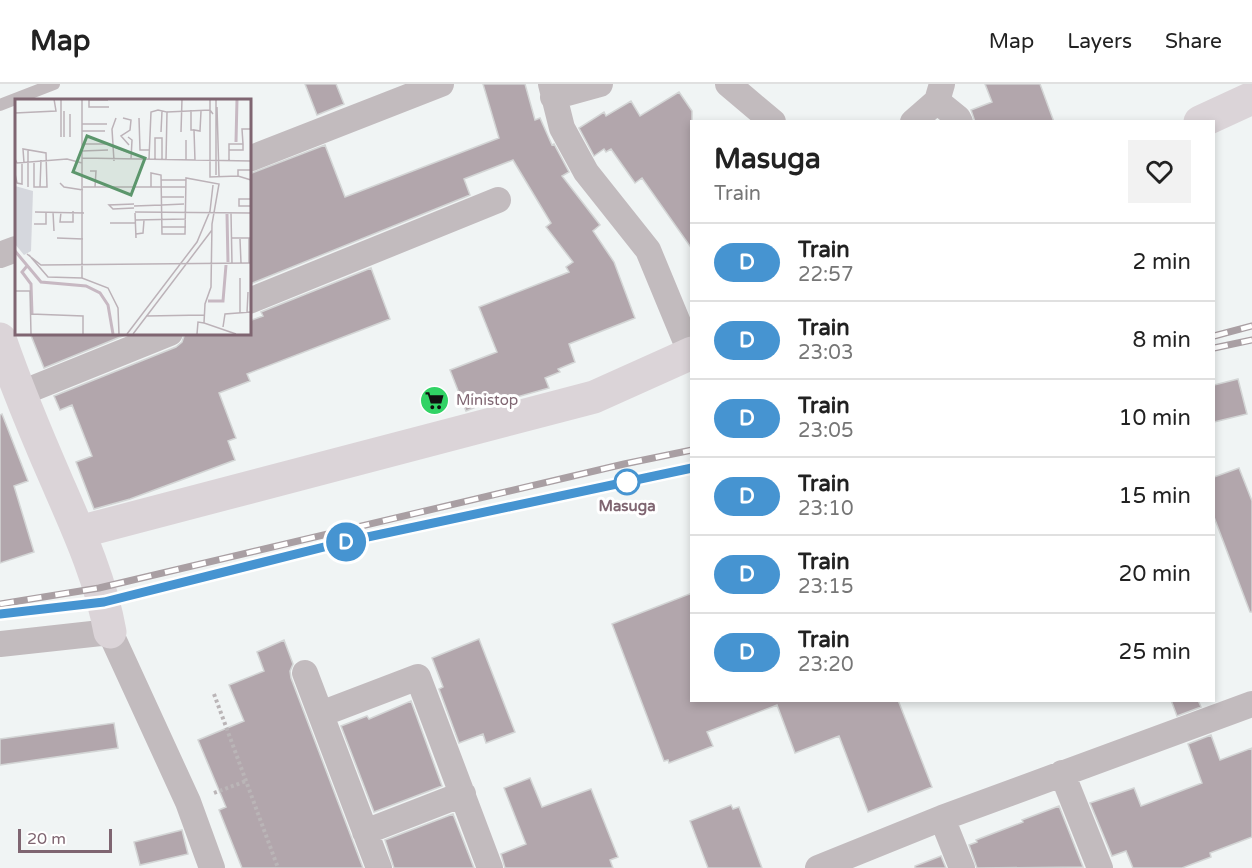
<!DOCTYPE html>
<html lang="en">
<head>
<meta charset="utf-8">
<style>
	body { margin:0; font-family:"Varela Round",sans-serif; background:#f2f2f2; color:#222; height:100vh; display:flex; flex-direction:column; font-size:22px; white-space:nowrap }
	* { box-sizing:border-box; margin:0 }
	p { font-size:20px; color:#767676 }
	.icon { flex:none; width:33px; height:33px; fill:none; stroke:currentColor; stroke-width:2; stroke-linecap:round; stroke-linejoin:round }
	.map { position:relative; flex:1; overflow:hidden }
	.sheet { position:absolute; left:690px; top:36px; width:525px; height:582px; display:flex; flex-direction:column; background:#fff; border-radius:0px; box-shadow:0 3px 9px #0003 }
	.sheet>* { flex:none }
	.badge { padding:0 12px; border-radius:20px; font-size:21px; line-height:39px }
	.scale { position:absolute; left:18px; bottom:15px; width:94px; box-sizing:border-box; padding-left:6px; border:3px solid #7f6571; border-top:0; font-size:16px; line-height:21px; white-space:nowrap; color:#7f6571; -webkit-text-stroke:4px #fff; paint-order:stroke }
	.map>.badge { position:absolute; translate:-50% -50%; box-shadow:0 0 0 3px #fff }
	.round { display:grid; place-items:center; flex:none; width:63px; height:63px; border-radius:0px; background:#f2f2f2 }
	.summary { display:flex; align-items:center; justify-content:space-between; height:102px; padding:0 24px }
	h1 { font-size:28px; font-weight:700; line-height:45px }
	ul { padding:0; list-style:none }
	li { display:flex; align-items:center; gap:18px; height:78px; padding:0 24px; border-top:2px solid #e0e0e0 }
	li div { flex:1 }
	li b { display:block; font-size:22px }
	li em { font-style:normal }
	li .badge { min-width:66px; font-weight:700; text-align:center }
	header { display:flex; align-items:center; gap:36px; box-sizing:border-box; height:84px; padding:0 30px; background:#fff; border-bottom:2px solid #e0e0e0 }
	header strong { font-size:28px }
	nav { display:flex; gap:33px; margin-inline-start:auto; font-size:21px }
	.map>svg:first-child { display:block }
</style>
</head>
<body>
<header>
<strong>Map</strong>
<nav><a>Map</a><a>Layers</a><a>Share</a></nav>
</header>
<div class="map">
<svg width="1252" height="784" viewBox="0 0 1252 784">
	<rect width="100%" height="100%" fill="#f0f4f4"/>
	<path fill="#b2a6ac" stroke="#d3d5d5" stroke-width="1.5" d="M 305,0 L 336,0 L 344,20 L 317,31 Z
		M 483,0 L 525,0 L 535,36 L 540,34 L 552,61 L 554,60 L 569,88 L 562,92 L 600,141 L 593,147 L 614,178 L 635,234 L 569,260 L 575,278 L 558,285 L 560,288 L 545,294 L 549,304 L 492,320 L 491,317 L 466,327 L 450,286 L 497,268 L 479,223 L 569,188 L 566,183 L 573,178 L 546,143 L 551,139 L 513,76 L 464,95 L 470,111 L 250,200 L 249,90 L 325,61 L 345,113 L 499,54 Z
		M 985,0 L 1040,0 L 1054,38 L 975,38 L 971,26 L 992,18 Z
		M 679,8 L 692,27 L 692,165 L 642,94 L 635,99 L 611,65 L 606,68 L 604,65 L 594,72 L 579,44 L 604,28 L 606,32 L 631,17 L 640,32 Z
		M 371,184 L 390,235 L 247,290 L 250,297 L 219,309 L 236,354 L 228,357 L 235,376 L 130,415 L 94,425 L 76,378 L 92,372 L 72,321 L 60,326 L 54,312 L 176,263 L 182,258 L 185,249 L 249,249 L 249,237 L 263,232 L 261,228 Z
		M 30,249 L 130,249 L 44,284 Z
		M 1238,295 L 1247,330 L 1214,338 L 1214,301 Z
		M 2,330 L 28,397 L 14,402 L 34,468 L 0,479 L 0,331 Z
		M 1239,384 L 1252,417 L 1252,528 L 1250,528 L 1214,433 L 1214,393 Z
		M 692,509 L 692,616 L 898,616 L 932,703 L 868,728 L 839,652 L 795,669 L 777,621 L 707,648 L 713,662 L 669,679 L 668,676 L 664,677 L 612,540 Z
		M 479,555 L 515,648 L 486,659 L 483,650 L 459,659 L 439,605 L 443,603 L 432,574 Z
		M 284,556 L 293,580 L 290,587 L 291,594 L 363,784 L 242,784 L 219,726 L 226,723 L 198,656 L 244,637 L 229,601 L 264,587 L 257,568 Z
		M 1171,616 L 1198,616 L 1201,623 L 1177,632 Z
		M 411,617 L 442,702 L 374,728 L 341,642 L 367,632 L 369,635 Z
		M 114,639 L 118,664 L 0,681 L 0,655 Z
		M 1211,651 L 1220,676 L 1252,664 L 1252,753 L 1210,769 L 1211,773 L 1182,784 L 1133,784 L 1126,767 L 1112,772 L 1090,719 L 1134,704 L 1141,722 L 1202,699 L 1188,660 Z
		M 530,694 L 542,723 L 591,705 L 618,773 L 610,776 L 613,784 L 505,784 L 501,770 L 526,760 L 504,704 Z
		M 731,721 L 733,725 L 739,723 L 762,784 L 708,784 L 690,737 Z
		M 1059,722 L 1083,783 L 977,784 L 969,761 L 977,758 L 976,756 L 1023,738 L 1022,736 Z
		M 453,730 L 474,784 L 394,784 L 385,756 Z
		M 182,746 L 188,770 L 140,781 L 134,758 Z
		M 941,772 L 946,784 L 915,784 L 915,782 Z"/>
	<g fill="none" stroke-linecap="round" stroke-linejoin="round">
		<path stroke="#bab5b7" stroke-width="4" stroke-dasharray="3 3" stroke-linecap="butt" d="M 214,610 L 278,784
			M 214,709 L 246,697"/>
		<path stroke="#c2bbbe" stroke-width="12" d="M 0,21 L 54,0"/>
		<path stroke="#c2bbbe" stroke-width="26" d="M 551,0 L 562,44 L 586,88 L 648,166 L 691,270
			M 728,0 L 773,38
			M 553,13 L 600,0
			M 937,17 L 958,34 L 960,38
			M 913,38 L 937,17 L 942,0
			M 249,75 L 441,0
			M 0,171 L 16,165
			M 249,217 L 498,116
			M 19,310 L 170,249
			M 0,560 L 110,548 L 188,718 L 212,784
			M 305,589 L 379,784
			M 321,630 L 418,593 L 490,784
			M 1062,689 L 1100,784
			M 942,734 L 962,784
			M 365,748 L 463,710
			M 818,784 L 942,734 L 1252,620"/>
		<path stroke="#dbd4d8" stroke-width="33" d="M 1200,38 L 1252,14
			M 0,255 C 17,304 37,352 58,400 C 79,448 101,497 110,548
			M 79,448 L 594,313 L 692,269"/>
		<defs>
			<path id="rail" d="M 1214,252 L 1252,242
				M 1214,264 L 1252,256
				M 0,520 L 99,504 L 624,380 L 692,366
				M 0,530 L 104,518 L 344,458 L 692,384"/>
		</defs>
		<use href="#rail" stroke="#a99fa3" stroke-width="7"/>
		<use href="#rail" stroke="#fff" stroke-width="4.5" stroke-dasharray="14" stroke-linecap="butt"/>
	</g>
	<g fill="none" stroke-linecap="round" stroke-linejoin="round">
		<defs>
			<path id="line" d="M 0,530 L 104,518 L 344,458 L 692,384"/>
		</defs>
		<use href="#line" stroke="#fff" stroke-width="14"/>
		<use href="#line" stroke="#4694d1" stroke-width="9"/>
	</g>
	<defs>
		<symbol id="supermarket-disc" viewBox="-11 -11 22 22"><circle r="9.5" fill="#31d365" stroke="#fff"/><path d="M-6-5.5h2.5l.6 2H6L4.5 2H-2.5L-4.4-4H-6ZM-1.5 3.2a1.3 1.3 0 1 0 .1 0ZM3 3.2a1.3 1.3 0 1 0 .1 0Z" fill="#111"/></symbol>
	</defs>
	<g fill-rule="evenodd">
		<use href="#supermarket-disc" x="418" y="300" width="33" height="33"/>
	</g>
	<circle fill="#fff" stroke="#4694d1" stroke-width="3" cx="627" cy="398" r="12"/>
	<g text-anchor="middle" stroke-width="6" stroke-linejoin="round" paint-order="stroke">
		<g font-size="15" fill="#7f6571" stroke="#fff" text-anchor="start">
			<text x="456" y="321">Ministop</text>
		</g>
		<g font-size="15" font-weight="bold" fill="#7f6571" stroke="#fff">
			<text x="627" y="427">Masuga</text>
		</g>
	</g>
	<g transform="translate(15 15)">
		<rect width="236" height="236" fill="#f0f4f4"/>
		<path d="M 0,87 L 18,92 L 16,152 L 9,156 L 0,145 Z" fill="#d5d7dd"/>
		<path fill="none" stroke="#c7b8c2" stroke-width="3" d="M 221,43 L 222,0M 212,115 L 213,163M 0,152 L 26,183 L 71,187 L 85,194 L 93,206 L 98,235M 12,167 L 7,173 L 16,185 L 17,215M 193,202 L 208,202 L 211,166"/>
		<path fill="none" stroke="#bcb2b8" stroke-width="1.5" d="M 74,0 L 74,8 L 94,8M 195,0 L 195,78 L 223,77 L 236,81M 74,1 L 93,1M 202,8 L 204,77M 176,11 L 176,31 L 179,31M 49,12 L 49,38M 152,13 L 195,11 L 198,15M 0,14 L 41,12 L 39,0M 108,19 L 116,21 L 115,31 L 106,37 L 114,46M 124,19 L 125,51 L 135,51M 67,25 L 92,25M 67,32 L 90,32M 146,33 L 147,12M 166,33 L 167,0M 46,38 L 46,0M 55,38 L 55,15M 113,38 L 117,41 L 116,60M 67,45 L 92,45M 97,47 L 115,54M 13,51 L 13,88M 214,51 L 228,51 L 228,45M 67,52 L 93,51M 67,59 L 236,62M 0,60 L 2,64 L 52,60 L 67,64M 134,60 L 136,13 L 143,11 L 152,13 L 151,61M 140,60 L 140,39 L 147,39 L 147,60M 99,62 L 97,30 L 101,19M 171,62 L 171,41M 180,62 L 179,31 L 185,32 L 186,12M 214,62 L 214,45 L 228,45 L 227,30 L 236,30M 9,64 L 8,50 L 31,54 L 32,88 L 19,88 L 19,64M 75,72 L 81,72 L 80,88M 0,75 L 2,84 L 7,85 L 7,64M 201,76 L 201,0M 223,77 L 223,71 L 236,71M 146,81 L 171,81M 45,84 L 49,88 L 68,91M 25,88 L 26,61M 68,88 L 170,88M 136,88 L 136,74 L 146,76 L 147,135 L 170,135 L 171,79 L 204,85 L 197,125 L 196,188 L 190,205 L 189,224 L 221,235M 147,98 L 169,98M 236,100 L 224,100 L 224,107 L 236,107M 147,106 L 169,105M 119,107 L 147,106M 119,109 L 98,110 L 94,106 L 119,105M 20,113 L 69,114M 38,113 L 39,132M 46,113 L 45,123 L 58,123 L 58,112M 120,113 L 236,114M 120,114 L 121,139M 216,114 L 217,165M 120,121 L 171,120M 95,124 L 120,124M 19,125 L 31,125 L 31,114M 147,128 L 171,128M 121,135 L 128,134 L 129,121M 42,139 L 68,140M 217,139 L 236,139M 234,139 L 234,164M 225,140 L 226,164M 12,155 L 26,166 L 236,164M 14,156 L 33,178 L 67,179 L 93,189 L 103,209 L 104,235M 67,179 L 67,0M 0,192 L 15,192 L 16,235M 225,214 L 225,179M 232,214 L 233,193M 16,215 L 68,217 L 68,235M 131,217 L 189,216M 208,228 L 210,215 L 236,213M 112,235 L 182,143 L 195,112 L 198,86M 118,235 L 197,131M 182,235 L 183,223 L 189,224"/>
		<path fill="#5c966c" fill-opacity="0.15" stroke="#5c966c" stroke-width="3" d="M 72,37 L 130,59 L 116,96 L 58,73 Z"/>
		<rect width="236" height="236" fill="none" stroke="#7f6571" stroke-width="3"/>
	</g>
</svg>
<div class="scale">20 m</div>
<b class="badge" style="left:346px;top:458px;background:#4694d1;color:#fff">D</b>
<section class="sheet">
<div class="summary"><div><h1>Masuga</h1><p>Train</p></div><a class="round"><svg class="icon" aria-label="heart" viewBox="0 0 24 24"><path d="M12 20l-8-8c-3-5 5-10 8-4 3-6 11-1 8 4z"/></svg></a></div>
<ul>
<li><span class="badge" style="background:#4694d1;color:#fff">D</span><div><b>Train</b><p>22:57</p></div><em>2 min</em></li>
<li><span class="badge" style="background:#4694d1;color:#fff">D</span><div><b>Train</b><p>23:03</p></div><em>8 min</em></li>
<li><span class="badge" style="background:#4694d1;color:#fff">D</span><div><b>Train</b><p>23:05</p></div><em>10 min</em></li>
<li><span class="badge" style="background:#4694d1;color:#fff">D</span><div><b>Train</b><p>23:10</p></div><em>15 min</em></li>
<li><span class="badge" style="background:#4694d1;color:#fff">D</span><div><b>Train</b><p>23:15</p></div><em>20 min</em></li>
<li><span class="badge" style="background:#4694d1;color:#fff">D</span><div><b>Train</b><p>23:20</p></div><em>25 min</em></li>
</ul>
</section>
</div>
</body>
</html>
